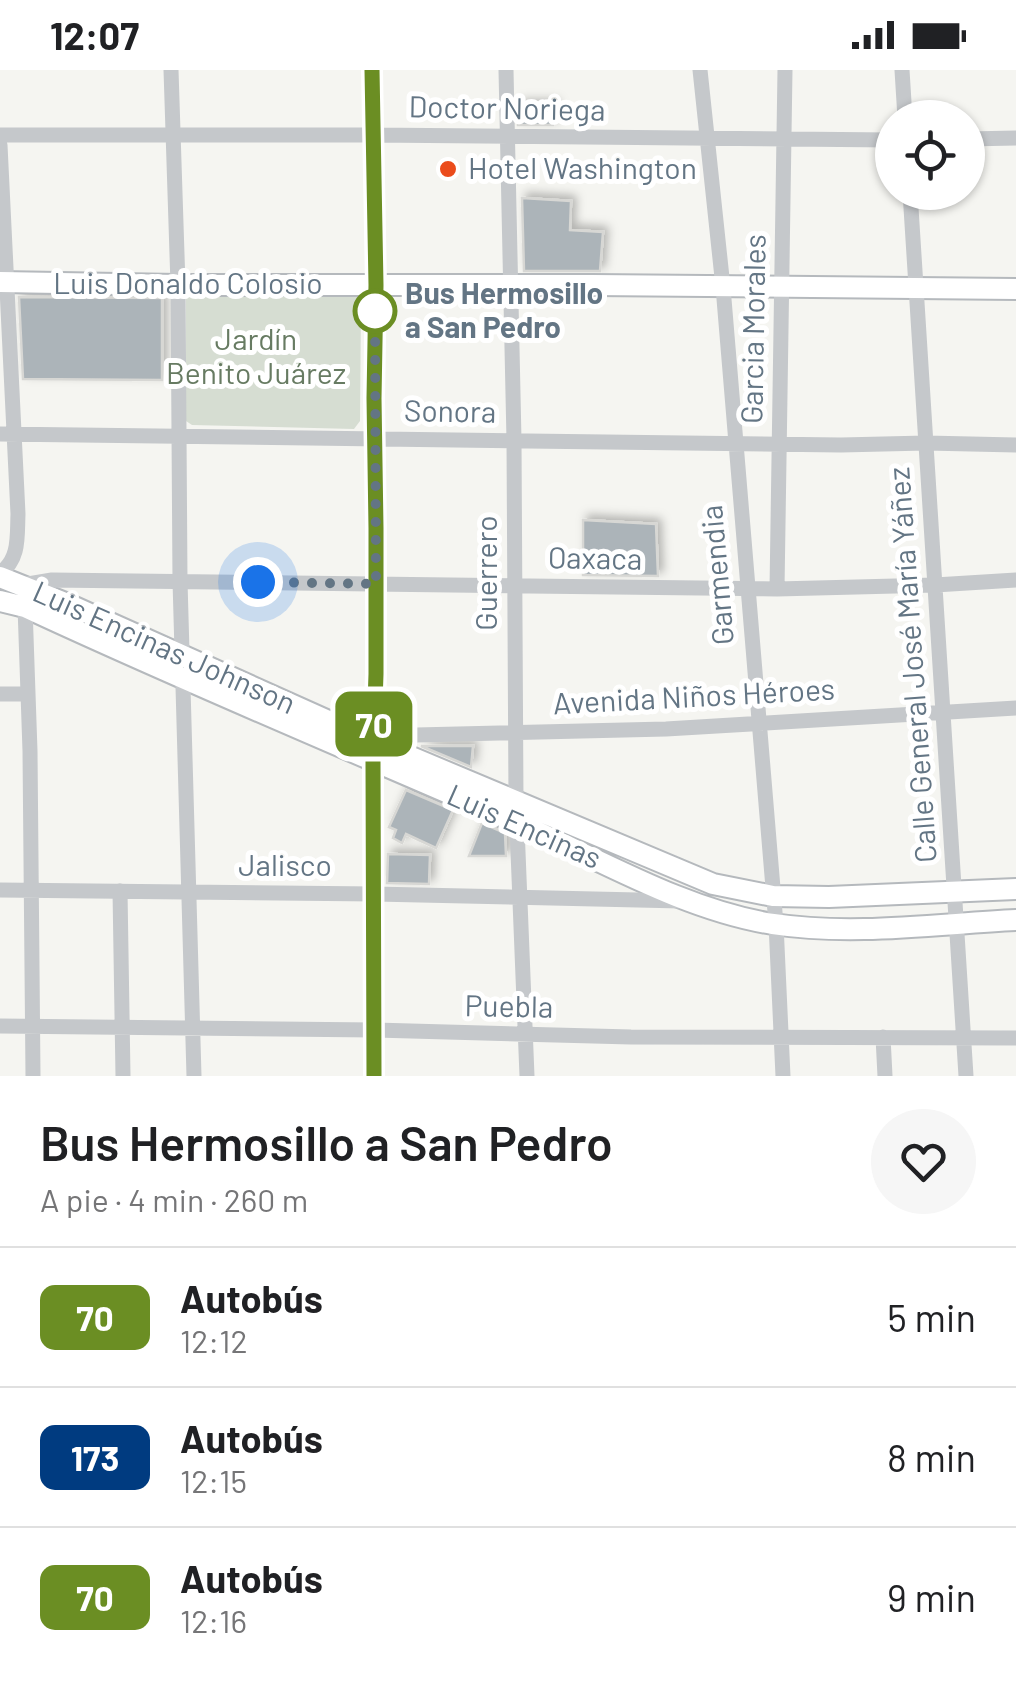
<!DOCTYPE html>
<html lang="es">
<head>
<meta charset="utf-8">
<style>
	body { margin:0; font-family:Barlow,sans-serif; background:#f6f6f6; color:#202124; height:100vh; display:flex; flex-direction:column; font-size:38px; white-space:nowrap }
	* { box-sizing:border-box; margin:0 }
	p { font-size:32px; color:#757577 }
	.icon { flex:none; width:55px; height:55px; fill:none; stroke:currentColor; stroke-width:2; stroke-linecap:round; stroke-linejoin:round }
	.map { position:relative; height:1006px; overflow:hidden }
	.panel { display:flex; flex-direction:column; background:#fff; flex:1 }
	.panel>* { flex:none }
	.badge { padding:0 20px; border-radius:15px; font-size:35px; line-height:65px }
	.buttons { position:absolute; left:875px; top:30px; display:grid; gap:20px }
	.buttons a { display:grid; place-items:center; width:110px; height:110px; border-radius:50%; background:#fff; box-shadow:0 2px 8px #0004; font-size:50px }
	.you { position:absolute; width:50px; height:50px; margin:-25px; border:8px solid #fff; border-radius:50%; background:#1a73e8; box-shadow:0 0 0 15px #1a73e833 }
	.map>.badge { position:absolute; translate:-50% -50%; box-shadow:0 0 0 5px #fff }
	.round { display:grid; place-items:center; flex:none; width:105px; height:105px; border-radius:52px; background:#f6f6f6 }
	.head { display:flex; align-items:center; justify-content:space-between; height:170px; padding:0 40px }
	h1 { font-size:48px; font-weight:600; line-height:75px }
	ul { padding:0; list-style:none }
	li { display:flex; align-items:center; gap:30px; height:140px; padding:0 40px; border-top:2px solid #e0e0e0 }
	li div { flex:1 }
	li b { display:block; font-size:38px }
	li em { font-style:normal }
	li .badge { min-width:110px; font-weight:700; text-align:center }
	.status { display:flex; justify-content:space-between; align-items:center; height:70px; padding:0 50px; background:#fff; direction:ltr }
	.status svg { height:28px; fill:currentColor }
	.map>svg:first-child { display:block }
</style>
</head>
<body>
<div class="status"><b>12:07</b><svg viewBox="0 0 49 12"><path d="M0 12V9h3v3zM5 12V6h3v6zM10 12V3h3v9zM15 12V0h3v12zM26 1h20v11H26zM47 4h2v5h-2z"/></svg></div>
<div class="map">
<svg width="1016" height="1006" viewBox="0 0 1016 1006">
	<defs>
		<filter id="shadow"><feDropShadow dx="4.5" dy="-4.5" stdDeviation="5" flood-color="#0004"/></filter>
	</defs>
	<rect width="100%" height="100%" fill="#f5f5f1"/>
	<path fill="#d6ddd2" d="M 192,220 L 358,223 L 361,232 L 360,351 L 354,359 L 192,355 L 186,351 L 186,227 Z"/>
	<path fill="#acb4b9" stroke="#d7d7d4" stroke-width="2.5" filter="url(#shadow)" d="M 518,35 L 554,35 L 553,55 L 518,55 Z
		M 522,128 L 571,131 L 570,160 L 603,162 L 600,201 L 524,201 Z
		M 19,227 L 162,228 L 162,310 L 23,309 Z
		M 583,450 L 656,454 L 658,506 L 583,505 Z
		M 421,676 L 473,676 L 471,697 Z
		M 406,720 L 453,740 L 436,778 L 406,764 L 402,773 L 393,768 L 396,760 L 389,757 Z
		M 482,753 L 505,763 L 506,786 L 469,786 Z
		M 388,784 L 430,785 L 429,814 L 387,813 Z"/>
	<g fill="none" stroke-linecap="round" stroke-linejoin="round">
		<defs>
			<path id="major" d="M 0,212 L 178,215 L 593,215 L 1016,219
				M 0,507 L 70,535 L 373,671 L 713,814 L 773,826 L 829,827 L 1016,819
				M 0,531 L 25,537 C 186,612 350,680 513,751 C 596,787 683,840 773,854 C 853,866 936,854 1016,850"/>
		</defs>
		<use href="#major" stroke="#b5b9bd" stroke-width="24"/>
		<path stroke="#c5c8cb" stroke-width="15" d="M 171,0 L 178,215 L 180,511 L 194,1006
			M 371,0 L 376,215 L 374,328 L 376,459 L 376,603 L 373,691 L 374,1006
			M 506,0 L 514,370 L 516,732 L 527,1006
			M 700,0 L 723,217 L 776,854 L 783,1006
			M 902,0 L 905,48
			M 0,65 L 373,65 L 892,70
			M 968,69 L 1016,68
			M 0,75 L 18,444 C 17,466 20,489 0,503
			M 910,122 L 966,1006
			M 0,364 L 841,375 L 926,373 L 1016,375
			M 22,515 L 52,510 L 777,519 L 935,515 L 1016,510
			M 777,519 L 785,0
			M 25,537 L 30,681 L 33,1006
			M 0,624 L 28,624
			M 374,666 L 666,659 L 1016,638
			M 0,820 L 375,824 L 681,831
			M 120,821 L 123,1006
			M 0,956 L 375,960 L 631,967 L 1016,968
			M 883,967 L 885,1006"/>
		<use href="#major" stroke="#fff" stroke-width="20"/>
	</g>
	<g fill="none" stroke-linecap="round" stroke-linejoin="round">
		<defs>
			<path id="line" d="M 372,0 L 376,215 L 374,328 L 376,458 L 376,604 L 373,691 L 374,1006"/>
		</defs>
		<use href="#line" stroke="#fff" stroke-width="22"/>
		<use href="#line" stroke="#6b8e23" stroke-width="15"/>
		<path stroke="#637584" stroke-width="10" stroke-dasharray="0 18" d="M 258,512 L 376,514 L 375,241"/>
	</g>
	<circle fill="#eb4c1c" stroke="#fff" stroke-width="4" cx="448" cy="99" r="10"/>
	<circle fill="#fff" stroke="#6b8e23" stroke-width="5" cx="375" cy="241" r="20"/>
	<g text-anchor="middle" stroke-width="10" stroke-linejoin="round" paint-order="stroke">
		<g font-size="30" fill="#637584" stroke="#fff">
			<text transform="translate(507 39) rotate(1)" y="10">Doctor Noriega</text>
			<text x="188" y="224">Luis Donaldo Colosio</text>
			<text transform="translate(754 259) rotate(-89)" y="10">Garcia Morales</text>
			<text transform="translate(450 342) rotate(1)" y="10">Sonora</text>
			<text transform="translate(595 489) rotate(1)" y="10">Oaxaca</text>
			<text transform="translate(487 503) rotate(-90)" y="10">Guerrero</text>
			<text transform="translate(718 505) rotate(-95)" y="10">Garmendia</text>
			<text transform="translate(164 578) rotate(24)" y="10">Luis Encinas Johnson</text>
			<text transform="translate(913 595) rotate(-94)" y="10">Calle General José María Yáñez</text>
			<text transform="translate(694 627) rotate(-3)" y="10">Avenida Niños Héroes</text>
			<text transform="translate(524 757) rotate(24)" y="10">Luis Encinas</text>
			<text x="285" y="806">Jalisco</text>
			<text transform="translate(509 937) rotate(1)" y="10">Puebla</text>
		</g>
		<g font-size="30" fill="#637584" stroke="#fff" text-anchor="start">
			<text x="468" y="109">Hotel Washington</text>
		</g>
		<g font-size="30" font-weight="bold" fill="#637584" stroke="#fff" text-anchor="start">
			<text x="405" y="234">Bus Hermosillo<tspan x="405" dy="34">a San Pedro</tspan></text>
		</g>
		<g font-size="30" fill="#677b62" stroke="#fff">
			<text x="256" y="280">Jardín<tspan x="256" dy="34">Benito Juárez</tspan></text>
		</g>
	</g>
</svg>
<div class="buttons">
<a><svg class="icon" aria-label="locate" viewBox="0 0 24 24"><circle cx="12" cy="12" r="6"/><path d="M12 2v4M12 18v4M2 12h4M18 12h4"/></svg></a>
</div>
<div class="you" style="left:258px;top:512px"></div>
<b class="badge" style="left:374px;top:654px;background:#6b8e23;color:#fff">70</b>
</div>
<section class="panel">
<div class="head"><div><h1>Bus Hermosillo a San Pedro</h1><p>A pie · 4 min · 260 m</p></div><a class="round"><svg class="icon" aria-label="heart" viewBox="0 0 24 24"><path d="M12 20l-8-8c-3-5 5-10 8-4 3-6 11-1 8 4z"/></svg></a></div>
<ul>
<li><span class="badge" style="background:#6b8e23;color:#fff">70</span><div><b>Autobús</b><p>12:12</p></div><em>5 min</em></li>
<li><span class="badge" style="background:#003b80;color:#fff">173</span><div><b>Autobús</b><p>12:15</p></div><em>8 min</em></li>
<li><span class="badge" style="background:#6b8e23;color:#fff">70</span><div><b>Autobús</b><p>12:16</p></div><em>9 min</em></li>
</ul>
</section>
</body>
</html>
